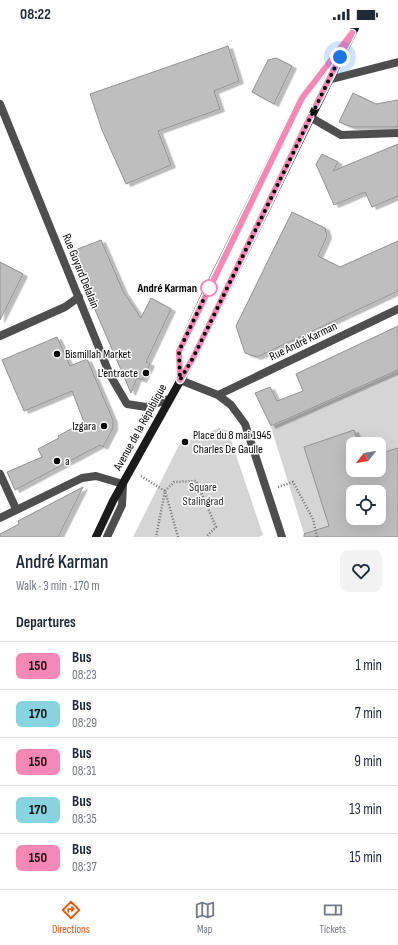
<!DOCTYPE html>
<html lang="en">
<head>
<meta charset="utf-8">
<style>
	body { margin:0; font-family:"Sofia Sans Condensed",sans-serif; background:#f2f2f3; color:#1f2937; height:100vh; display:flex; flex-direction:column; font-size:15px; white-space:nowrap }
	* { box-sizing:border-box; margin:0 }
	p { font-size:13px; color:#747a83 }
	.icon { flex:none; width:22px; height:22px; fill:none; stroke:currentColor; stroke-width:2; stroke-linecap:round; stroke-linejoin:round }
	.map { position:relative; height:509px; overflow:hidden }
	.panel { display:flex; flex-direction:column; background:#fff; flex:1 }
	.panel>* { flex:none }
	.badge { padding:0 8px; border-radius:6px; font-size:14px; line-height:26px }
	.needle { width:26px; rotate:239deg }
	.buttons { position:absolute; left:346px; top:409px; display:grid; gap:8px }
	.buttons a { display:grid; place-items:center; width:40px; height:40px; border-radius:8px; background:#fff; box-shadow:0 4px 16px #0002; font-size:20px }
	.you { position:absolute; width:20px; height:20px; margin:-10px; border:3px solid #fff; border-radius:50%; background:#1a73e8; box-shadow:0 0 0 6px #1a73e833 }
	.map>.badge { position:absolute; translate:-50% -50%; box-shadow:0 0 0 2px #fff }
	h2 { padding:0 16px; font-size:15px; line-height:36px }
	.round { display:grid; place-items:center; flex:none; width:42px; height:42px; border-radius:8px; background:#f2f2f3 }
	.summary { display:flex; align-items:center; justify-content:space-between; height:68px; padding:0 16px }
	h1 { font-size:19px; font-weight:600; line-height:30px }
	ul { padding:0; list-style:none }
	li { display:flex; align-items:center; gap:12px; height:48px; padding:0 16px; border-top:1px solid #e0e1e3 }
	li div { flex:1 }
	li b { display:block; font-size:15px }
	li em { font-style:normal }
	li .badge { min-width:44px; font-weight:700; text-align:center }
	.status { display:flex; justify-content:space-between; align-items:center; height:28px; padding:0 20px; background:#fff; direction:ltr }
	.status svg { height:11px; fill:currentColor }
	.dock { display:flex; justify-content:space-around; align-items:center; height:56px; border-top:1px solid #e0e1e3; background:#fff; font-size:11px; color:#747a83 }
	.dock a { display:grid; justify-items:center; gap:2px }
	.dock .current { color:#ea580c }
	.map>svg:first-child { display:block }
</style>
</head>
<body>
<div class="status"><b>08:22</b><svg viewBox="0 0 49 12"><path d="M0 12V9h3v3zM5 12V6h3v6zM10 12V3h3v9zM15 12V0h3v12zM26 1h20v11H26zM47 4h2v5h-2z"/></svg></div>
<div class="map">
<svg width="398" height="509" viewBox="0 0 398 509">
	<defs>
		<filter id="shadow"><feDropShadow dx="4.5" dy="2.5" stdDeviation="0" flood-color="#0004"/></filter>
	</defs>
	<rect width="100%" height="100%" fill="#fff"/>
	<path fill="#d5d5d5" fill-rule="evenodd" d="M 398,343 L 398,509 L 305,509 L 271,399 ZM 353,416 L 379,416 L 379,442 L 353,442 ZM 353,464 L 379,464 L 379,490 L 353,490 Z
		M 219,400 L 228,403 L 263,507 L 259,509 L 133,509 L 179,417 Z"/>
	<path fill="#bebebe" stroke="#929292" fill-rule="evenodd" filter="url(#shadow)" d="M 228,18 L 239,53 L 214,63 L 220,81 L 158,103 L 171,137 L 126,156 L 102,102 L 90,66 Z
		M 276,30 L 292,38 L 274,76 L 252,64 L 268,32 Z
		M 353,65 L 376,76 L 398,72 L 398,99 L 352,99 L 339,94 Z
		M 398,116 L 398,168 L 372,179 L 365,164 L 334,177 L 316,136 L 322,126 L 338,134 L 333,143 Z
		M 292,184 L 325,200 L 327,208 L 318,228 L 340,239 L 398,213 L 398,263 L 257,329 L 245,325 L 236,298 Z
		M 101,212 L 123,263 L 141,290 L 151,270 L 171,281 L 146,334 L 150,336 L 142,352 L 137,350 L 131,365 L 70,224 Z
		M 0,234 L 23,246 L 0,292 Z
		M 398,298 L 398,342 L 271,398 L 255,365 L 270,359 L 277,373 L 303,363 L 296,346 Z
		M 57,309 L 70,338 L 87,331 L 113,392 L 113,400 L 103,419 L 100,417 L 15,462 L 7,444 L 42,429 L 38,421 L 59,410 L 58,408 L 84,394 L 72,363 L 24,383 L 2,332 Z
		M 354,402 L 359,416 L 353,416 L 353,442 L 379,442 L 379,426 L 398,420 L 398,509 L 304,509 L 304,506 L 329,498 L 304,419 ZM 353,464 L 379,464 L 379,490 L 353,490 Z
		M 83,459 L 58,509 L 0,509 L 0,506 L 19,496 L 18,493 Z"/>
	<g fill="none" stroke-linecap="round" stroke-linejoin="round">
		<path stroke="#707070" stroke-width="2.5" stroke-dasharray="1 2" stroke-linecap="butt" d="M 141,448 L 165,463 L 156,509
			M 278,459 L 293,454 L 313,491 L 317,509
			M 178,509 L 165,463 L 174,454 L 196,453 L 216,499 L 206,509"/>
		<path stroke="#4e4e4e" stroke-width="8" d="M 328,52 L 398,34
			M 310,89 L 341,107 L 398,105
			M 0,308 L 65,279 L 79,269
			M 180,352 L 179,323 L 206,265 L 302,70 L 347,12
			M 0,446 L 16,481
			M 107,509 L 122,477 L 123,456"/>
		<path stroke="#4e4e4e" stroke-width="8" d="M 0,76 L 110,347 L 127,376 L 146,379 L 169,371
			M 180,352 L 218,367 L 231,377 L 245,396 L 282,509
			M 218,367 L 398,281
			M 0,490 L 82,450 L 96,448 L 123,456"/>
		<path stroke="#1b1b1b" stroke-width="8" d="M 96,509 L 113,473 L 193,330 L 355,0"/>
	</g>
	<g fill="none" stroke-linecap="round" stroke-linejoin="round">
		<defs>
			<path id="line" d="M 310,89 L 193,330 L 180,352 L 179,323 L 302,70 L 352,5 L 316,77"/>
		</defs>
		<use href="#line" stroke="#fff" stroke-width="9"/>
		<use href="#line" stroke="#f788b5" stroke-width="6"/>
		<path stroke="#000" stroke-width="4" stroke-dasharray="0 7.2" d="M 209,260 L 179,323 L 180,352 L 193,330 L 340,29"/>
	</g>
	<circle fill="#fff" stroke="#f788b5" stroke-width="2" cx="209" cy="260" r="8"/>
	<g fill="#000" stroke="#fff" stroke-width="1.5">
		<circle cx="57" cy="326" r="4"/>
		<circle cx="146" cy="345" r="4"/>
		<circle cx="104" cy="398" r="4"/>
		<circle cx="185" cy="414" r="4"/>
		<circle cx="57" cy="433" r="4"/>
	</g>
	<g text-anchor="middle" stroke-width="3" stroke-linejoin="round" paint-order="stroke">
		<g font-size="12" fill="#000" stroke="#fff">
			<text transform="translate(81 243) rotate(68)" y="4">Rue Guyard Delalain</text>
			<text transform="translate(303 313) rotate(-26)" y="4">Rue André Karman</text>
			<text transform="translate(140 399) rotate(-61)" y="4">Avenue de la République</text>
		</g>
		<g font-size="12" font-weight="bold" fill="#000" stroke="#fff" text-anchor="end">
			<text x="197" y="264">André Karman</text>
		</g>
		<g font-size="12" fill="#000" stroke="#fff" text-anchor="start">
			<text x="65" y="330">Bismillah Market</text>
			<text x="138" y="349" text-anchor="end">L'entracte</text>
			<text x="96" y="402" text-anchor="end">Izgara</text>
			<text x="193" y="411">Place du 8 mai 1945<tspan x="193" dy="14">Charles De Gaulle</tspan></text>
			<text x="65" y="437">a</text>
		</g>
		<g font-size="12" fill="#2c2c2c" stroke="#fff">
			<text x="203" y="463">Square<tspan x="203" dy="14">Stalingrad</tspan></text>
		</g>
	</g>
</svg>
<div class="buttons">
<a><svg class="needle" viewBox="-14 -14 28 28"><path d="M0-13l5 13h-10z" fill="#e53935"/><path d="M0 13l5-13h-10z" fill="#747a83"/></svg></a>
<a><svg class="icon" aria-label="locate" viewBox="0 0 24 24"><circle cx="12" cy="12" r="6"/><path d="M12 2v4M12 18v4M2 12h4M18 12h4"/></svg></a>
</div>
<div class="you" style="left:340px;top:29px"></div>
</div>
<section class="panel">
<div class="summary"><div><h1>André Karman</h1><p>Walk · 3 min · 170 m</p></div><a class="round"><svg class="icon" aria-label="heart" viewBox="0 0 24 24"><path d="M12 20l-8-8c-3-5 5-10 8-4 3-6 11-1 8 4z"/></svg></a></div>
<h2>Departures</h2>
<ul>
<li><span class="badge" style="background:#f788b5;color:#111">150</span><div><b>Bus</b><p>08:23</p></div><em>1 min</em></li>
<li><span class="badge" style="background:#87d3df;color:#111">170</span><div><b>Bus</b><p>08:29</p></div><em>7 min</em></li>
<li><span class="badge" style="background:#f788b5;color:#111">150</span><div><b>Bus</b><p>08:31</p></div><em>9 min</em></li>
<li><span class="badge" style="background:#87d3df;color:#111">170</span><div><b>Bus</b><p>08:35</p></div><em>13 min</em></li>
<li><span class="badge" style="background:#f788b5;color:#111">150</span><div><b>Bus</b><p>08:37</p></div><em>15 min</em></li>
</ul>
</section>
<nav class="dock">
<a class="current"><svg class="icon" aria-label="directions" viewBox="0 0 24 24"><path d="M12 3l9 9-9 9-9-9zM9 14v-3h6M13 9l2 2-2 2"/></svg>Directions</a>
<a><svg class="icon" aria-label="map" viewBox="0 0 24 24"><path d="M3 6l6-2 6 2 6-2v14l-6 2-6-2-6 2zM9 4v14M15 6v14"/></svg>Map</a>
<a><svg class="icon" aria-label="tickets" viewBox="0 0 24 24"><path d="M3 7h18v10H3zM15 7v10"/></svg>Tickets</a>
</nav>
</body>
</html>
